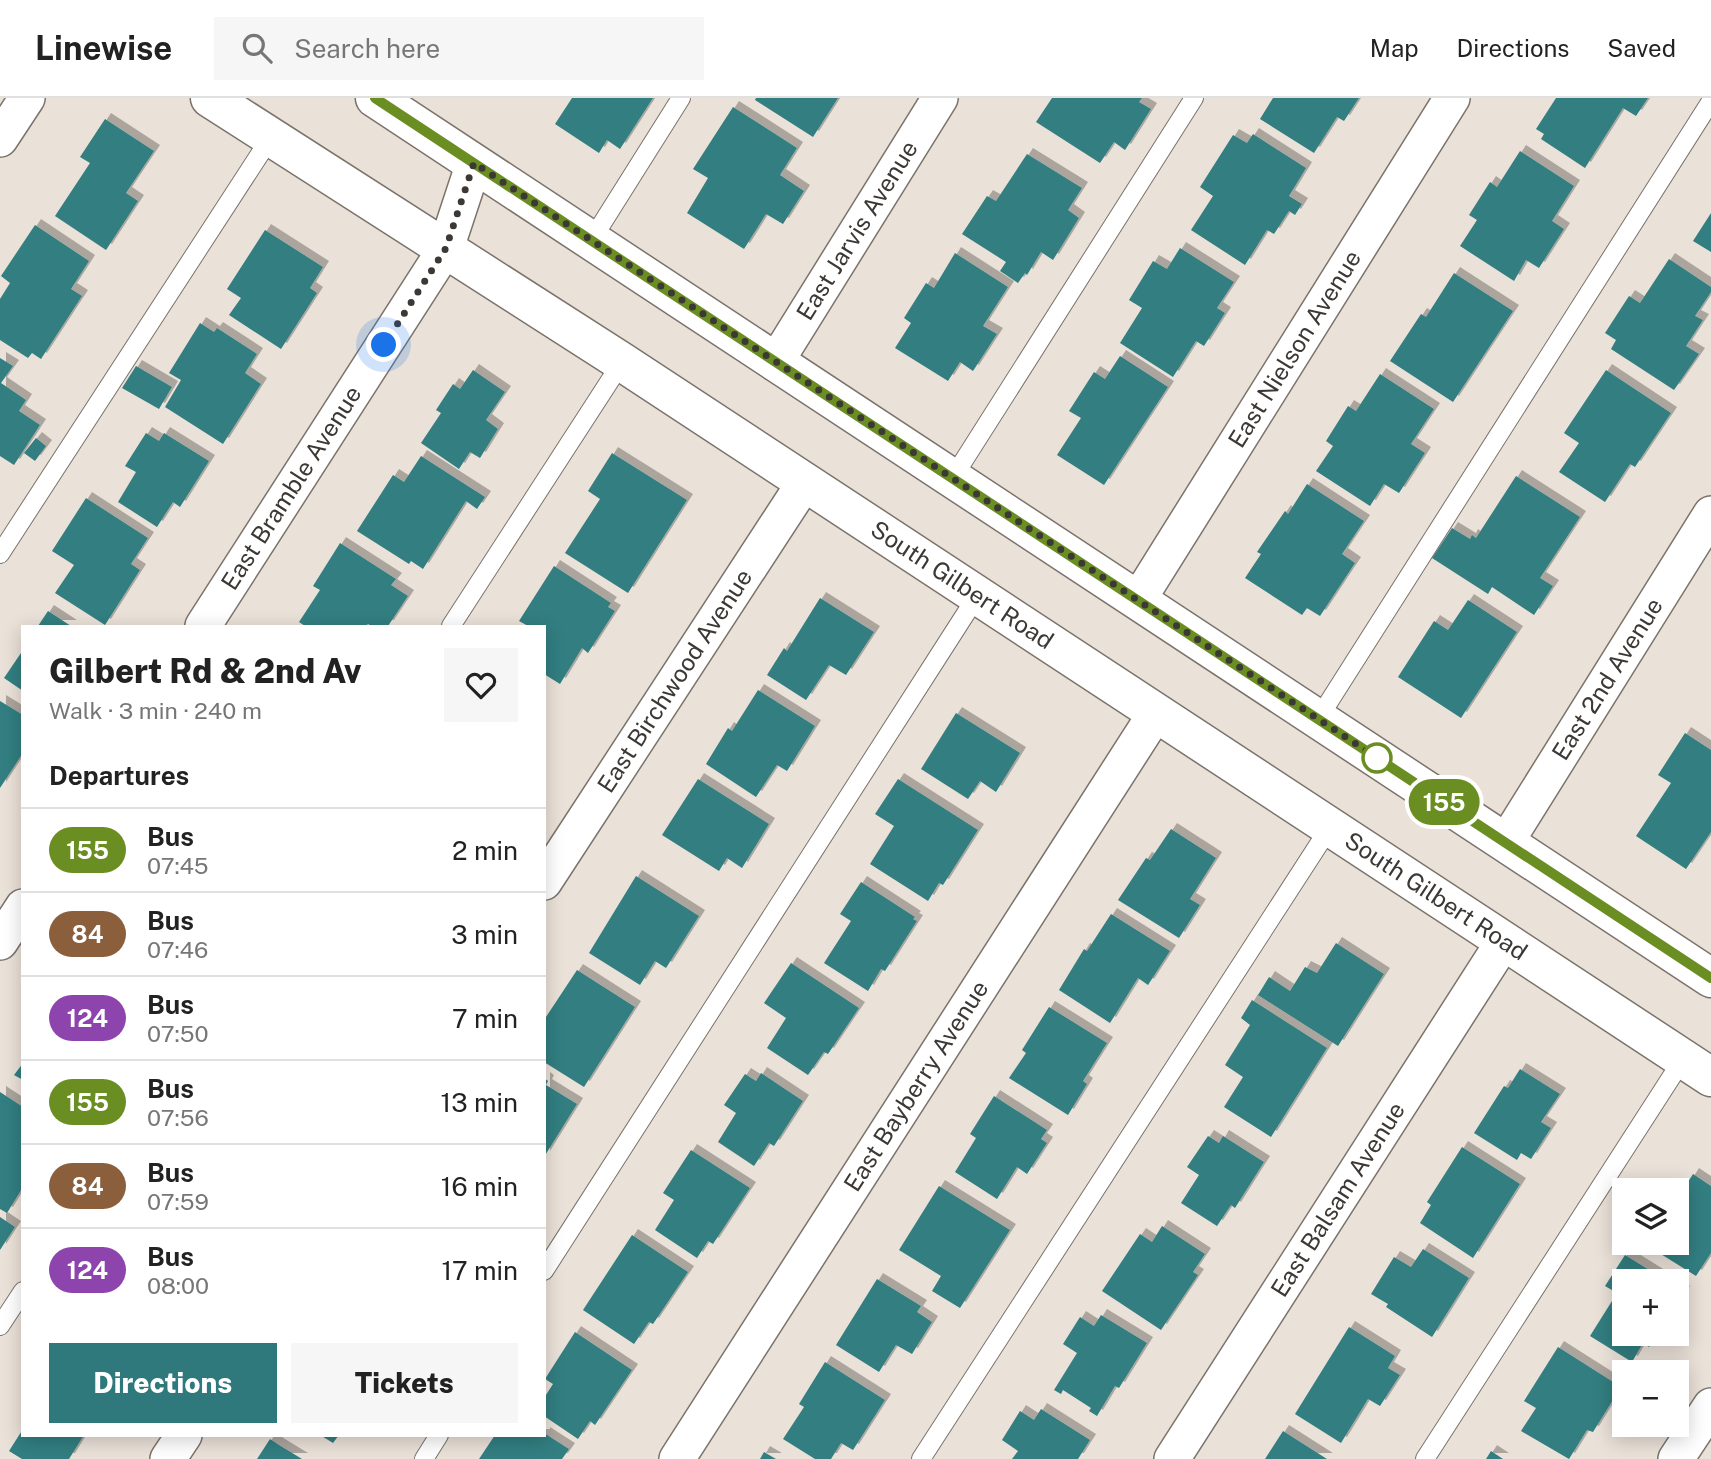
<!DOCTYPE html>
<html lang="en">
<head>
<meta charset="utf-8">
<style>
	body { margin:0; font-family:"Public Sans",sans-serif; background:#f6f6f6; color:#222; height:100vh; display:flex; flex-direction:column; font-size:26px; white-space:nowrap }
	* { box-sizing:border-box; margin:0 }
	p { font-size:23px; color:#767676 }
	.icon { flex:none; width:38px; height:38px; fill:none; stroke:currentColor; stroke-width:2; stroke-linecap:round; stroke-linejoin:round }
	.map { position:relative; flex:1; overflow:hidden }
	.panel { position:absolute; left:21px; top:527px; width:525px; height:812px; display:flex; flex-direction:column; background:#fff; border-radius:0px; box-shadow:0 4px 18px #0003 }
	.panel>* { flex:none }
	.badge { padding:0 14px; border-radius:23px; font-size:24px; line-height:46px }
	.controls { position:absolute; left:1612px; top:1080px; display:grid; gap:14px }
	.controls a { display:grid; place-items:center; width:77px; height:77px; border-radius:0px; background:#fff; box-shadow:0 4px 18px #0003; font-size:35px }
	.you { position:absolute; width:35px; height:35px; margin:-18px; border:5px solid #fff; border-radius:50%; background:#1a73e8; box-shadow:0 0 0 10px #1a73e833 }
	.map>.badge { position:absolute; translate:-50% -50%; box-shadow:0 0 0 4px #fff }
	h2 { padding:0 28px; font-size:26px; line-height:63px }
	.round { display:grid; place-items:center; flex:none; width:74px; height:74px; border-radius:0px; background:#f6f6f6 }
	.overview { display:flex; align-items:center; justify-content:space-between; height:119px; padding:0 28px }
	h1 { font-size:33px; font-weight:800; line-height:52px }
	.primary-button { display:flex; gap:14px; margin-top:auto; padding:14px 28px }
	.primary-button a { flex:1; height:80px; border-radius:0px; background:#2f797c; color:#fff; font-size:28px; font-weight:800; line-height:80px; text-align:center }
	.primary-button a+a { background:#f6f6f6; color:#222 }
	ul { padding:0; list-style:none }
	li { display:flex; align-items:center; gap:21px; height:84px; padding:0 28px; border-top:2px solid #e0e0e0 }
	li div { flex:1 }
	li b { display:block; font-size:26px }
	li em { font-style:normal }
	li .badge { min-width:77px; font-weight:700; text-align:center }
	header { display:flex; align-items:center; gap:42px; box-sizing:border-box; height:98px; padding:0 35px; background:#fff; border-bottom:2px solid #e0e0e0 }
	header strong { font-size:33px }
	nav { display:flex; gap:38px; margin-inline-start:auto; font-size:24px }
	.search { width:490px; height:63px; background:#f6f6f6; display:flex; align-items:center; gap:18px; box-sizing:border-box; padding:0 24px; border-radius:0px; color:#767676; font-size:26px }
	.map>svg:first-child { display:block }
</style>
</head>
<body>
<header>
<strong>Linewise</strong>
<div class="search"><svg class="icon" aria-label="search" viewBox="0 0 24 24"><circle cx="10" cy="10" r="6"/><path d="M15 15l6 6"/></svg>Search here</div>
<nav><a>Map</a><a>Directions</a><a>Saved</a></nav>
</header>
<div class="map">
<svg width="1711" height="1361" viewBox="0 0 1711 1361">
	<defs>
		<filter id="shadow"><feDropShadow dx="6" dy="-6" stdDeviation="0" flood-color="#0004"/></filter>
	</defs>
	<rect width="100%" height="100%" fill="#eae1d8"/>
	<path fill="#327e81" filter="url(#shadow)" d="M 572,0 L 653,0 L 620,51 L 607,42 L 599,55 L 555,26 Z
		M 756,0 L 838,0 L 813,39 L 755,2 Z
		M 1052,0 L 1142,0 L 1139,4 L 1151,11 L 1125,52 L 1114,44 L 1100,65 L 1036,24 Z
		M 1273,0 L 1359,0 L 1344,23 L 1337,19 L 1314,55 L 1260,21 Z
		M 1556,0 L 1648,0 L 1636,18 L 1623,10 L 1585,70 L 1541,41 L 1544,36 L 1536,31 Z
		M 733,9 L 797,50 L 780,77 L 804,93 L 783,126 L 766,116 L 744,151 L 687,115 L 708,80 L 693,71 Z
		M 105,21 L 154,53 L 126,95 L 138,103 L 106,152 L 55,118 L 90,65 L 80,59 Z
		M 1253,36 L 1306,70 L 1289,98 L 1302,106 L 1295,117 L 1289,113 L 1274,136 L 1267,132 L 1245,167 L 1191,132 L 1213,98 L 1200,89 L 1233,37 L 1247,45 Z
		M 1520,53 L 1574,88 L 1552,123 L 1564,131 L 1539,170 L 1526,162 L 1514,183 L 1460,148 L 1477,122 L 1469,117 L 1490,84 L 1497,89 Z
		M 1027,56 L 1082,90 L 1068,112 L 1079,120 L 1053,162 L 1041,154 L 1027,177 L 1025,175 L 1018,185 L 1000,173 L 1006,164 L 962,136 L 987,98 L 996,103 Z
		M 1711,115 L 1711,154 L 1693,143 Z
		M 35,127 L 89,163 L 71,191 L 82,198 L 41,261 L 32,255 L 28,260 L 0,242 L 0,201 L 10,185 L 1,178 Z
		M 265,132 L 323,169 L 310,190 L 317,195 L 281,251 L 229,217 L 241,200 L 227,191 Z
		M 1180,150 L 1234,184 L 1217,210 L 1225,215 L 1204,248 L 1196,243 L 1173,279 L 1120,245 L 1142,210 L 1129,202 L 1153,163 L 1167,171 Z
		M 955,155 L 1008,189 L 983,228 L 997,236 L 973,273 L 960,264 L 948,283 L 895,250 L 911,225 L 904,220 L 926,185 L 934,190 Z
		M 1669,161 L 1711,189 L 1711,194 L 1695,218 L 1703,222 L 1686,248 L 1699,256 L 1674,292 L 1611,251 L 1616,242 L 1605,235 L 1629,198 L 1640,205 Z
		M 1454,175 L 1513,213 L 1453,304 L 1390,263 L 1421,216 L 1426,219 Z
		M 200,225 L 214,234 L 217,230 L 257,256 L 245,275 L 261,286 L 223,346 L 165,309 L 181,282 L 169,275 Z
		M 1120,258 L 1168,289 L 1104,387 L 1057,357 L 1081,320 L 1069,313 L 1094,274 L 1105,281 Z
		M 0,260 L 13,268 L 1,285 L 26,302 L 19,313 L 40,327 L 14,367 L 0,358 Z
		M 136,268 L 172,289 L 159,311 L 122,290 Z
		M 473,272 L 505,294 L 486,322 L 498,331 L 480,360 L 470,354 L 459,371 L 421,345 L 441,315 L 436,312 L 453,286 L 460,291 Z
		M 1606,272 L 1671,315 L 1635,369 L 1630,366 L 1605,404 L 1559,374 L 1579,345 L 1564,335 Z
		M 1380,276 L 1434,311 L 1411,346 L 1425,355 L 1399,395 L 1384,386 L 1370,408 L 1316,373 L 1333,348 L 1326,343 L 1348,308 L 1356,313 Z
		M 146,335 L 159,343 L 164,335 L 209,363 L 180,409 L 173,404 L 157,429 L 118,404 L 136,374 L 125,368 Z
		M 36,340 L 46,348 L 35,363 L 24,355 Z
		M 612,355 L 687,402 L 628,495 L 565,455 L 600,401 L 588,393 Z
		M 421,358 L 485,399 L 477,411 L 466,403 L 423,471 L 411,463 L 409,466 L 357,433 L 393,377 L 404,384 Z
		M 1516,378 L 1580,419 L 1540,480 L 1553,488 L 1534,517 L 1492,489 L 1488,496 L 1432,460 L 1452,430 L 1470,441 L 1472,437 L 1476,440 Z
		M 1307,386 L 1364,423 L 1342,456 L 1355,465 L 1320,518 L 1307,510 L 1302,517 L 1245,480 L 1261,456 L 1257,454 L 1285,413 L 1288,416 Z
		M 86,400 L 148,440 L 131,466 L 140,472 L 105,527 L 55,495 L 74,467 L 52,453 Z
		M 340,445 L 396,481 L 391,487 L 408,498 L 388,528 L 371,528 L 368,526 L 366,528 L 305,528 L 299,524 L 320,492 L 313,488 Z
		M 554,468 L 611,505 L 608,509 L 615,513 L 588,555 L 582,550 L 560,586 L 544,576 L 544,528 L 528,528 L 519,523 Z
		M 820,500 L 874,534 L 846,577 L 829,567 L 806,602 L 767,577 L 784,550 L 787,553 Z
		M 1468,502 L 1517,534 L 1461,620 L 1398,579 L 1434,523 L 1448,532 Z
		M 48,513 L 71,528 L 38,528 Z
		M 23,552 L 23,593 L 4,580 Z
		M 758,592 L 815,628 L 787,673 L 777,667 L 756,699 L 706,666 L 728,630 L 732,633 Z
		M 0,603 L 23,617 L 23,655 L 0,690 Z
		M 956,615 L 1020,655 L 996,694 L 980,683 L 968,701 L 921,671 Z
		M 1685,635 L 1711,652 L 1711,734 L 1686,771 L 1636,738 L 1671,685 L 1658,677 Z
		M 698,681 L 769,726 L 742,770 L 727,760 L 719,773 L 662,737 Z
		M 898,681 L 978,732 L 943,787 L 939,785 L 928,803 L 870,766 L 894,728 L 875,716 Z
		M 1171,731 L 1216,760 L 1190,801 L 1200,807 L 1179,840 L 1118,802 L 1146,760 L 1150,762 Z
		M 636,778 L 699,818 L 666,870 L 655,863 L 640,887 L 589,855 Z
		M 861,784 L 915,819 L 913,821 L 917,823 L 885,873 L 881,871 L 868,893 L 824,865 L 851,823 L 840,816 Z
		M 1111,816 L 1170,853 L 1148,887 L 1138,880 L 1110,925 L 1059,892 L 1084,851 L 1087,853 Z
		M 1336,845 L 1384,876 L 1338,948 L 1258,897 L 1269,879 L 1290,893 L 1305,869 L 1317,875 Z
		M 791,865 L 859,910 L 828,956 L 824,954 L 808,977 L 767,950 L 786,920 L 764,905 Z
		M 577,872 L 635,909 L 584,989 L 544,964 L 544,922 Z
		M 1252,902 L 1327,950 L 1271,1039 L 1224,1009 L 1243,979 L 1225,967 L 1250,927 L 1241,920 Z
		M 1049,909 L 1107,945 L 1083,983 L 1087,986 L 1068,1017 L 1009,980 L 1026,955 L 1022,952 Z
		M 23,965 L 23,982 L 14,977 Z
		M 1520,971 L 1560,996 L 1541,1024 L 1551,1030 L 1531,1061 L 1521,1055 L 1517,1062 L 1474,1035 L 1504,988 L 1508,990 Z
		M 761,975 L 803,1003 L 774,1048 L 769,1045 L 754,1068 L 718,1044 L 736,1015 L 724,1007 L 745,976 L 756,983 Z
		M 544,980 L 548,983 L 546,987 L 577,1006 L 544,1059 Z
		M 0,994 L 23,1009 L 23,1089 L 7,1115 L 0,1111 Z
		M 994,998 L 1047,1032 L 1041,1041 L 1047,1045 L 1027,1076 L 1017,1069 L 997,1101 L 955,1074 L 976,1040 L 970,1036 Z
		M 1208,1038 L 1219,1045 L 1223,1038 L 1264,1064 L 1235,1110 L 1231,1107 L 1217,1128 L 1181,1105 L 1199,1077 L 1187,1069 Z
		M 1462,1049 L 1520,1086 L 1473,1160 L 1420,1125 L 1431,1107 L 1427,1104 Z
		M 691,1052 L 750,1090 L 713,1146 L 708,1143 L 697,1160 L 655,1132 L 674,1102 L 663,1095 Z
		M 1693,1076 L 1711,1088 L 1711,1155 L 1696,1178 L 1648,1148 L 1650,1144 L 1676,1144 L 1676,1103 Z
		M 939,1088 L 1010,1132 L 960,1210 L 932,1193 L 941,1178 L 899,1152 Z
		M 0,1119 L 15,1129 L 0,1152 Z
		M 1162,1128 L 1205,1156 L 1193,1174 L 1198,1177 L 1161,1232 L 1102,1193 L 1140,1136 L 1152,1144 Z
		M 632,1137 L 688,1174 L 653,1226 L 649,1224 L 634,1246 L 583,1212 Z
		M 1423,1151 L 1469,1180 L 1432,1239 L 1386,1209 L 1388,1206 L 1371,1196 L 1394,1159 L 1411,1169 Z
		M 1625,1157 L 1667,1183 L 1624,1183 L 1624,1236 L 1657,1236 L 1649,1249 L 1643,1245 L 1632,1264 L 1590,1238 L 1617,1195 L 1605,1188 Z
		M 877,1181 L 921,1208 L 917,1214 L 932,1224 L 912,1256 L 896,1247 L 879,1274 L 836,1247 Z
		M 1676,1189 L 1684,1194 L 1676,1206 Z
		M 1101,1217 L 1147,1245 L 1119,1290 L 1115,1288 L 1097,1318 L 1089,1313 L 1091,1310 L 1063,1292 L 1061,1296 L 1054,1292 L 1077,1255 L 1063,1246 L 1080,1219 L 1094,1228 Z
		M 1349,1229 L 1395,1258 L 1388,1270 L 1400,1277 L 1380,1308 L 1368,1301 L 1341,1345 L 1295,1316 Z
		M 575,1234 L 632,1272 L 595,1327 L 590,1323 L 578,1341 L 544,1318 L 544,1300 L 553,1286 L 545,1281 Z
		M 1558,1249 L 1621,1289 L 1593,1334 L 1587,1332 L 1569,1361 L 1521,1333 L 1536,1310 L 1524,1303 Z
		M 825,1264 L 885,1302 L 853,1352 L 841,1345 L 831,1361 L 815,1361 L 783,1341 L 804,1309 L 799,1306 Z
		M 1041,1311 L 1090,1342 L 1078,1361 L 1012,1361 L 1018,1353 L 1002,1342 L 1020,1313 L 1034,1322 Z
		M 23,1331 L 23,1337 L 84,1337 L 69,1361 L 22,1361 L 9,1353 Z
		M 1283,1333 L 1327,1361 L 1265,1361 Z
		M 544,1335 L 569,1351 L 562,1361 L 479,1361 L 495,1337 L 544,1337 Z
		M 320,1337 L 339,1337 L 333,1345 Z
		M 270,1341 L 279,1347 L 302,1361 L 257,1361 Z
		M 1491,1353 L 1503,1361 L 1486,1361 Z
		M 764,1354 L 776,1361 L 760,1361 Z"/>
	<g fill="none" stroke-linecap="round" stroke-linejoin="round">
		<defs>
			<path id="service" d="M 591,143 L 681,0
				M 952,381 L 1194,0
				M 0,456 L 271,39
				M 451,528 L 622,264
				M 1318,621 L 1711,3
				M 544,1173 L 977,498
				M 0,1228 L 23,1193
				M 424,1361 L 439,1337
				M 921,1361 L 1330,729
				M 1425,1361 L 1683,961"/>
			<g id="minor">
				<path d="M 0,41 L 27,0"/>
				<path id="s1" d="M 775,265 L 940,0"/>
				<path id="s2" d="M 1138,502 L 1452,0"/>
				<path id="s3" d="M 203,528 L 446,150 L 474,65"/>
				<path id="s4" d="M 1506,744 L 1711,416"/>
				<path id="s5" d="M 544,784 L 805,384"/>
				<path d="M 0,844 L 23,809"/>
				<path d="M 168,1361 L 184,1337"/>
				<path id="s6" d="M 677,1361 L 1156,615"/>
				<path id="s7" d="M 1172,1361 L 1504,843"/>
				<path d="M 1676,1361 L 1711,1308"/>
			</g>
			<g id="primary">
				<path id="s8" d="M 210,0 L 622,264 L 1711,979"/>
				<path d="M 375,0 L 1711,880"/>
			</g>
		</defs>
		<use href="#service" stroke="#7b736b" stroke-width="20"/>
		<use href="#minor" stroke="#7b736b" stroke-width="38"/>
		<use href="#primary" stroke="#7b736b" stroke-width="41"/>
		<use href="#service" stroke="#fff" stroke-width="18"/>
		<use href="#minor" stroke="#fff" stroke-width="35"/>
		<use href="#primary" stroke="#fff" stroke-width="38"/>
	</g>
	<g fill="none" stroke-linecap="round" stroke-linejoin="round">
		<defs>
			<path id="line" d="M 375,0 L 1711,880"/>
		</defs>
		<use href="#line" stroke="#fff" stroke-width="16"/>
		<use href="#line" stroke="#6b8e23" stroke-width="10"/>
		<path stroke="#3b3835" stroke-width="7" stroke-dasharray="0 12.6" d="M 384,247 L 446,150 L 474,65 L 1382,663 L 1377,660"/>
	</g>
	<circle fill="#fff" stroke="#6b8e23" stroke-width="3.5" cx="1377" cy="660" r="14"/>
	<g text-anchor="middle" stroke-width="7" stroke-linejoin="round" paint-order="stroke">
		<g font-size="24" fill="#3b3835" stroke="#f7eee5">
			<text dy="8" stroke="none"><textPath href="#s1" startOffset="156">East Jarvis Avenue</textPath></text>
			<text dy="8" stroke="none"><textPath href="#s2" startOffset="296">East Nielson Avenue</textPath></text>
			<text dy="8" stroke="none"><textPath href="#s3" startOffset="164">East Bramble Avenue</textPath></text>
			<text dy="8" stroke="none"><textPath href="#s8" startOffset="896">South Gilbert Road</textPath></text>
			<text dy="8" stroke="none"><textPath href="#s4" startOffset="192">East 2nd Avenue</textPath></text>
			<text dy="8" stroke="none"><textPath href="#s5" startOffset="240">East Birchwood Avenue</textPath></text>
			<text dy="8" stroke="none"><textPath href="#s8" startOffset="1463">South Gilbert Road</textPath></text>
			<text dy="8" stroke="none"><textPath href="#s6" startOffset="443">East Bayberry Avenue</textPath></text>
			<text dy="8" stroke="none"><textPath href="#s7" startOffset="308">East Balsam Avenue</textPath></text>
		</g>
	</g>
</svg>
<div class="controls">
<a><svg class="icon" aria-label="layers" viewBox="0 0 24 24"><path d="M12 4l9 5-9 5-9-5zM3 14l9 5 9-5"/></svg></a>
<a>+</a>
<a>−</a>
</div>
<div class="you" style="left:384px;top:247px"></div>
<b class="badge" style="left:1444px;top:704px;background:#6b8e23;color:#fff">155</b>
<section class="panel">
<div class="overview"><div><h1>Gilbert Rd &amp; 2nd Av</h1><p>Walk · 3 min · 240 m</p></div><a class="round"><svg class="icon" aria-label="heart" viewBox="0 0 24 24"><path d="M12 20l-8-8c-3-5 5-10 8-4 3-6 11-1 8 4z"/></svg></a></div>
<h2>Departures</h2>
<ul>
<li><span class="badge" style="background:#6b8e23;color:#fff">155</span><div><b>Bus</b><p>07:45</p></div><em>2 min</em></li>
<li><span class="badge" style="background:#8b5e3c;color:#fff">84</span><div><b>Bus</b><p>07:46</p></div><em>3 min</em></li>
<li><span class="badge" style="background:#8e44ad;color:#fff">124</span><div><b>Bus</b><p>07:50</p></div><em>7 min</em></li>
<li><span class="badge" style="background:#6b8e23;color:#fff">155</span><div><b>Bus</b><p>07:56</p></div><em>13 min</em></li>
<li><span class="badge" style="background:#8b5e3c;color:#fff">84</span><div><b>Bus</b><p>07:59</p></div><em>16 min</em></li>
<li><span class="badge" style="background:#8e44ad;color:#fff">124</span><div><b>Bus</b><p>08:00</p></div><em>17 min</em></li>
</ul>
<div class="primary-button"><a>Directions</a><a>Tickets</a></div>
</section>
</div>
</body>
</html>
